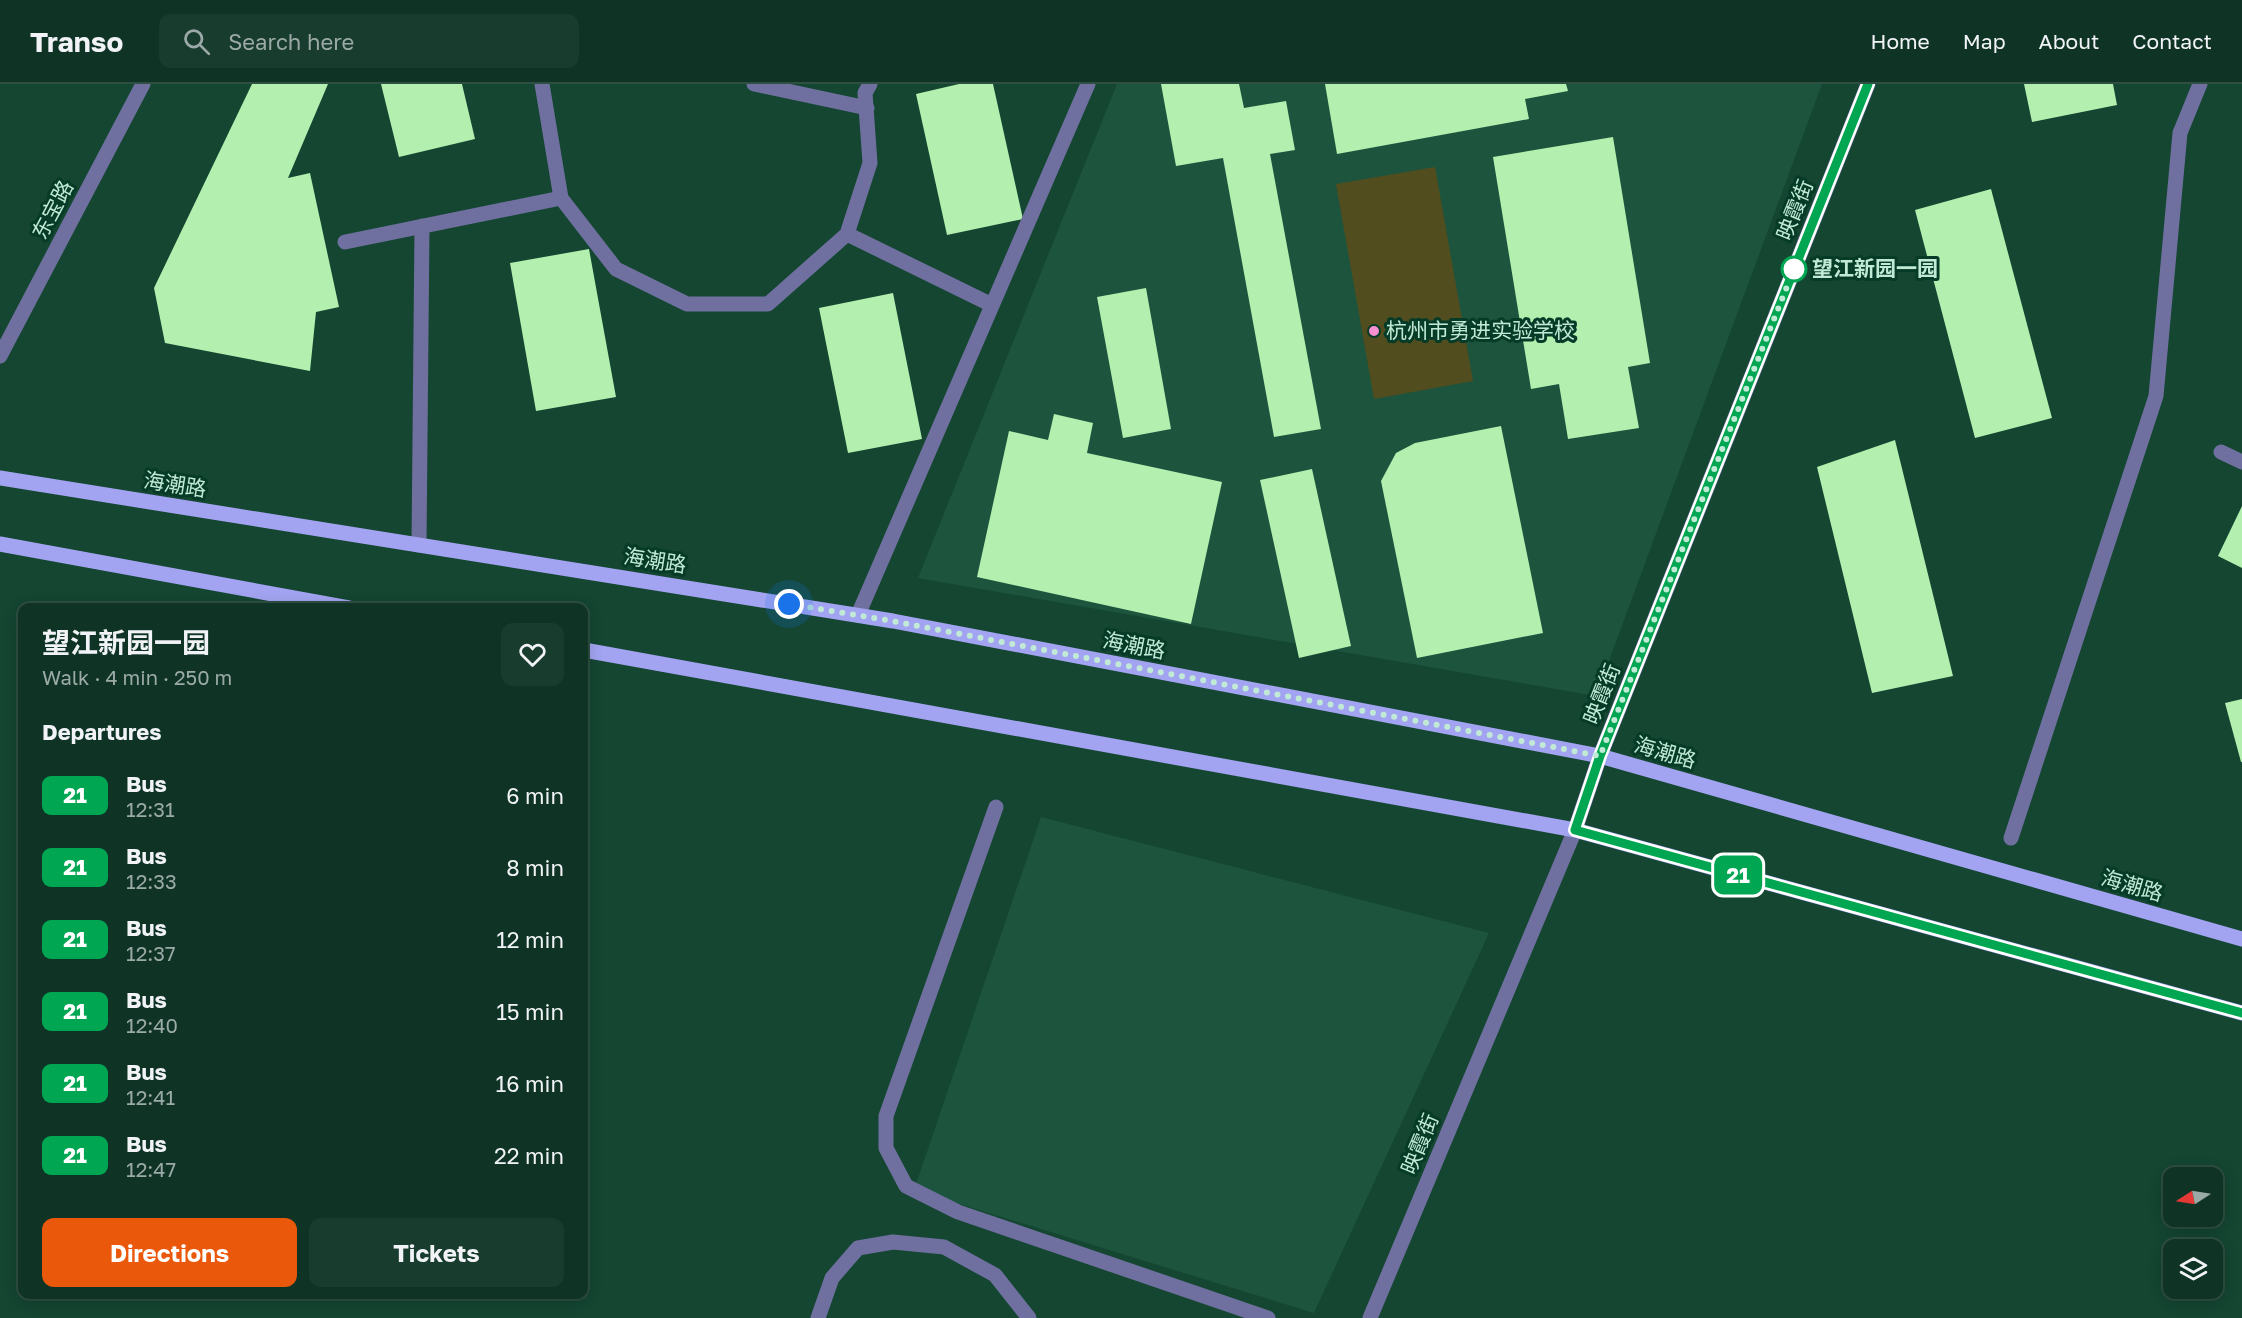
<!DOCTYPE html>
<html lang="en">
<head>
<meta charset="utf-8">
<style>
	body { margin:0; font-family:"Golos Text","Noto Sans SC",sans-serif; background:#183c2e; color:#f1f3f6; height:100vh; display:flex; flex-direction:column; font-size:22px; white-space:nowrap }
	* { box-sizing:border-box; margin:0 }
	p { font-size:20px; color:#9baaa7 }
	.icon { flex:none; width:33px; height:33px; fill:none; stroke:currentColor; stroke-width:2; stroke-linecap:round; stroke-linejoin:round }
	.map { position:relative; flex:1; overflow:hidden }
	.panel { position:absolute; left:18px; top:519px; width:570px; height:696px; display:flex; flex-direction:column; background:#0f3426; border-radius:12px; box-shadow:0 3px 15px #0003,0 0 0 2px #2f4f43 }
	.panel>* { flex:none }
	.badge { padding:0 12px; border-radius:9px; font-size:21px; line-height:39px }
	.needle { width:39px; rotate:258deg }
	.buttons { position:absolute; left:2163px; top:1083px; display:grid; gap:12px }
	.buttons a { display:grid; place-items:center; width:60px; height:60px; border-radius:12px; background:#0f3426; box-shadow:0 3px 15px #0003,0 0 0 2px #2f4f43; font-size:30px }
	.you { position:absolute; width:30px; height:30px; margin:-15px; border:4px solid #fff; border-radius:50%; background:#1a73e8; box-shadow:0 0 0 9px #1a73e833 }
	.map>.badge { position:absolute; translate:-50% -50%; box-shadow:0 0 0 3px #fff }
	h2 { padding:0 24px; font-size:22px; line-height:54px }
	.round { display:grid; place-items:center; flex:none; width:63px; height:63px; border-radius:12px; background:#183c2e }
	.overview { display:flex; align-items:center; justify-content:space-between; height:102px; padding:0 24px }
	h1 { font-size:28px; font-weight:700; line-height:45px }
	.button { display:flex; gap:12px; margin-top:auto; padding:12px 24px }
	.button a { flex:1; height:69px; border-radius:12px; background:#ea580c; color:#fff; font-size:24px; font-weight:700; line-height:69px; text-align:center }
	.button a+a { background:#183c2e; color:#f1f3f6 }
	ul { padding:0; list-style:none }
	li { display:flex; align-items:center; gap:18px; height:72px; padding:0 24px }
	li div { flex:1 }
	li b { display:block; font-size:22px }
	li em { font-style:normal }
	li .badge { min-width:66px; font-weight:700; text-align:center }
	header { display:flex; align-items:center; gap:36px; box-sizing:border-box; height:84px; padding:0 30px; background:#0f3426; border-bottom:2px solid #2f4f43 }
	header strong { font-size:28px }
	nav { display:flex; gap:33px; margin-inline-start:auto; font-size:21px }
	.search { width:420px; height:54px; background:#183c2e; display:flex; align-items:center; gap:15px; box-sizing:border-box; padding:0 21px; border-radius:12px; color:#9baaa7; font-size:22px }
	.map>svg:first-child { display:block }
</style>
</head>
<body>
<header>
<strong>Transo</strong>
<div class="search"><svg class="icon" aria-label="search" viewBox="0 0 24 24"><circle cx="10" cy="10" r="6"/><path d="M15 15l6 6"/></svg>Search here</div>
<nav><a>Home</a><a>Map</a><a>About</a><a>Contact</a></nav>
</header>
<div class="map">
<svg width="2242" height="1234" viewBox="0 0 2242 1234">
	<rect width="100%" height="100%" fill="#144632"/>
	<path fill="#1d543e" d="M 1117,0 L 1822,0 L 1596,612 L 918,494 Z
		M 1041,733 L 1489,849 L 1314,1229 L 914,1106 Z"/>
	<path fill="#524d1e" d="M 1435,83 L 1473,297 L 1374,315 L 1336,100 Z"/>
	<path fill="#b3efae" d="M 252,0 L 328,0 L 288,94 L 310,89 L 339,223 L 316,228 L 310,287 L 165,259 L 154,204 Z
		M 381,0 L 462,0 L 475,55 L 399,73 Z
		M 959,0 L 993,0 L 1023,135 L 947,151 L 916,10 Z
		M 1161,0 L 1239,0 L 1244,24 L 1286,17 L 1295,66 L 1270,70 L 1321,345 L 1274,353 L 1223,74 L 1176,82 Z
		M 1325,0 L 1566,0 L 1568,7 L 1525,15 L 1529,35 L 1337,70 Z
		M 2024,0 L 2113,0 L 2117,21 L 2032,38 Z
		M 1613,53 L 1650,279 L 1628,283 L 1639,344 L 1568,355 L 1559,300 L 1531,305 L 1493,73 Z
		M 1991,105 L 2052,334 L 1975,354 L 1915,126 Z
		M 589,165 L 616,313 L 536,327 L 510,179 Z
		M 1146,204 L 1171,345 L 1123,354 L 1097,213 Z
		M 893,209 L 922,355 L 848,369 L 819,224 Z
		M 1054,330 L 1093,339 L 1087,369 L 1222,398 L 1191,540 L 977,493 L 1009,347 L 1048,356 Z
		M 1501,342 L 1543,549 L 1417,574 L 1381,397 L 1396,369 L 1415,359 Z
		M 1895,356 L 1953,592 L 1872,609 L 1817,383 Z
		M 1312,385 L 1351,562 L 1299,574 L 1260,396 Z
		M 2242,422 L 2242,484 L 2218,472 Z
		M 2242,615 L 2242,678 L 2241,678 L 2225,619 Z"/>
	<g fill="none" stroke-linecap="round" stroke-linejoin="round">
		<path stroke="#6f709f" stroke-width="15" d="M 542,0 L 561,114 L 616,185 L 687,220 L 768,220 L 847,150 L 870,79 L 865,9 L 870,0
			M 754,0 L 867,24
			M 847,150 L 992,221
			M 345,158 L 561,114
			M 0,272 L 143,0
			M 2221,368 L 2242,378
			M 419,461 L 422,142
			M 858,531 L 1088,0
			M 996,723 L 886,1032 L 886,1064 L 906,1102 L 958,1128 L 1268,1234
			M 2011,754 L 2156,312 L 2180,49 L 2200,0
			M 818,1234 L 832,1194 L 858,1164 L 893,1158 L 944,1163 L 995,1191 L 1029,1234
			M 1370,1234 L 1575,746 L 1600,672 L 1868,0"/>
		<path stroke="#a3a4f1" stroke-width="15" d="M 0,394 L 893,537 L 1600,672 L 2242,855
			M 0,460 L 349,524
			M 584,566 L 1575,746 L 2242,929"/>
	</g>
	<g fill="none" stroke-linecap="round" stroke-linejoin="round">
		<defs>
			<path id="line" d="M 1868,0 L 1600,672 L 1575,746 L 2242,929"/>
		</defs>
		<use href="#line" stroke="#fff" stroke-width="14"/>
		<use href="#line" stroke="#00a651" stroke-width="9"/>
		<path stroke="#c0ead5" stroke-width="6" stroke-dasharray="0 10.8" d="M 789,520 L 892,537 L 1600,672 L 1794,185"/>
	</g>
	<circle fill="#fff" stroke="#00a651" stroke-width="3" cx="1794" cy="185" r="12"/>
	<circle fill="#f690d0" stroke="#063b28" stroke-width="2" cx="1374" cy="247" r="6"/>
	<g text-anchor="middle" stroke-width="6" stroke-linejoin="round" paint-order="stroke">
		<g font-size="21" fill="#c0ead5" stroke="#063b28">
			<text transform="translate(53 126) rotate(-62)" y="7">东宝路</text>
			<text transform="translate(1795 126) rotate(-68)" y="7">映霞街</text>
			<text transform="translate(175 401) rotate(9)" y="7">海潮路</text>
			<text transform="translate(655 477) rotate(9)" y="7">海潮路</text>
			<text transform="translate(1134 562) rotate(11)" y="7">海潮路</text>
			<text transform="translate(1602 610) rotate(-68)" y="7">映霞街</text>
			<text transform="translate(1665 669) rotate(16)" y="7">海潮路</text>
			<text transform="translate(2132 802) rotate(16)" y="7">海潮路</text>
			<text transform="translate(1420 1060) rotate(-67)" y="7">映霞街</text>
		</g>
		<g font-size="21" font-weight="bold" fill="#c0ead5" stroke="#063b28" text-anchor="start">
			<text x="1812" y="192">望江新园一园</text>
		</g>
		<g font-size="21" fill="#c0ead5" stroke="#063b28" text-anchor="start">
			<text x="1386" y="254">杭州市勇进实验学校</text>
		</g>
	</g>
</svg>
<div class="buttons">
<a><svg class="needle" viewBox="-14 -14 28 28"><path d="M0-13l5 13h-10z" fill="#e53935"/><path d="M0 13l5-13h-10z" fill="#9baaa7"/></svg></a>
<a><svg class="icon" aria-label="layers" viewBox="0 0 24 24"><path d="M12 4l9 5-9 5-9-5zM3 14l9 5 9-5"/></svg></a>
</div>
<div class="you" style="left:789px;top:520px"></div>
<b class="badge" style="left:1738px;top:791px;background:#00a651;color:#fff">21</b>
<section class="panel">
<div class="overview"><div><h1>望江新园一园</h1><p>Walk · 4 min · 250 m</p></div><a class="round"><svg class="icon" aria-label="heart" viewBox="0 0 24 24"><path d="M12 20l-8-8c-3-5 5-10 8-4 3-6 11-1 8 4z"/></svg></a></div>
<h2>Departures</h2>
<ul>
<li><span class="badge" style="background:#00a651;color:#fff">21</span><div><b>Bus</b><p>12:31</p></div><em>6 min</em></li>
<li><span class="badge" style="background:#00a651;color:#fff">21</span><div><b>Bus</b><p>12:33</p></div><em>8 min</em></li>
<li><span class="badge" style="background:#00a651;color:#fff">21</span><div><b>Bus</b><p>12:37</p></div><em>12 min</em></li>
<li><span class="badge" style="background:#00a651;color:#fff">21</span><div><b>Bus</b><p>12:40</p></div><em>15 min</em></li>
<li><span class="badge" style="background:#00a651;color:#fff">21</span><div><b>Bus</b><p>12:41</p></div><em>16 min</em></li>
<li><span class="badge" style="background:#00a651;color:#fff">21</span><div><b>Bus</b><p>12:47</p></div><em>22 min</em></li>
</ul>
<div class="button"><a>Directions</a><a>Tickets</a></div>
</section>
</div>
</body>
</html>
